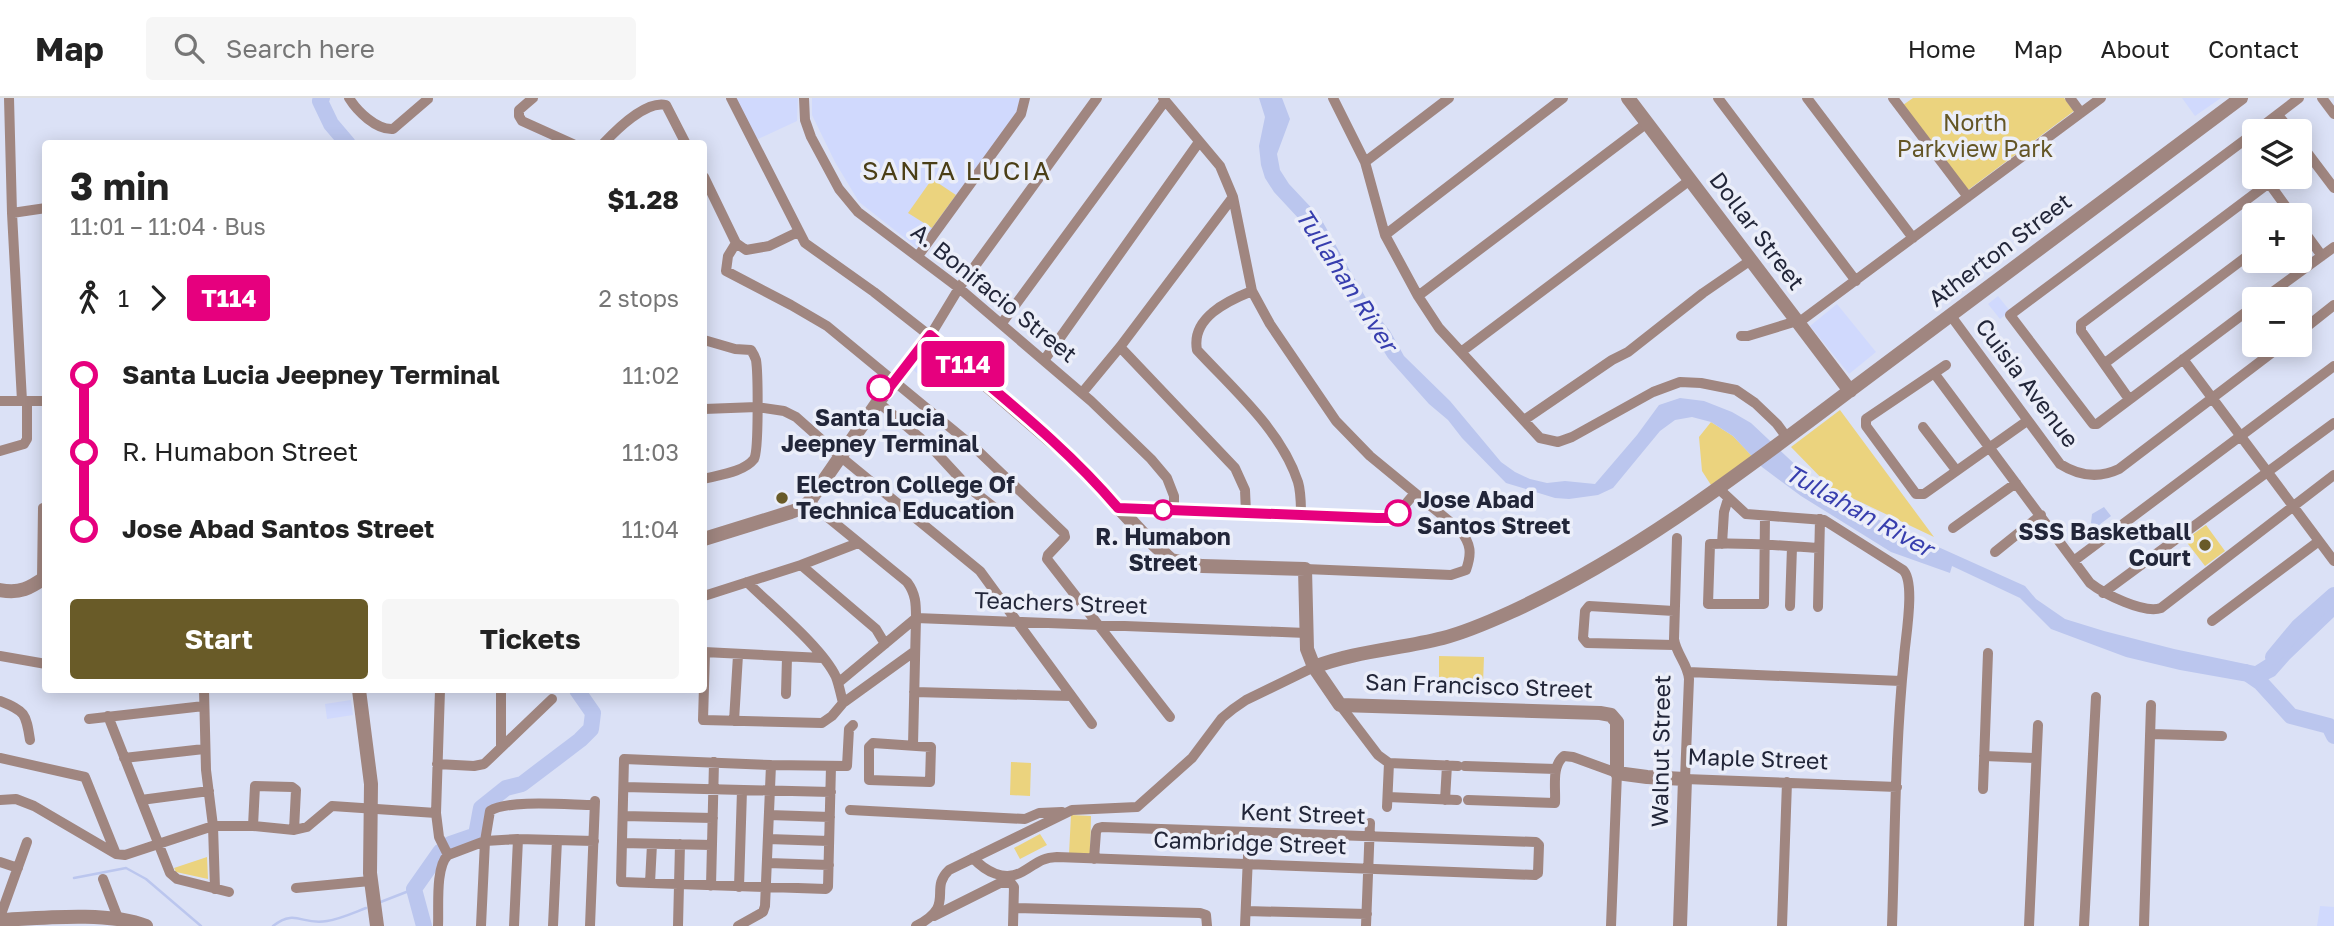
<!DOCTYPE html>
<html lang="en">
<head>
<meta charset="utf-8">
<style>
	body { margin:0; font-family:"Golos Text",sans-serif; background:#f6f6f6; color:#222; height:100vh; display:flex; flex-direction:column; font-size:26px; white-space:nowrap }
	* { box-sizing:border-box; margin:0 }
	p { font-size:23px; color:#767676 }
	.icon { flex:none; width:38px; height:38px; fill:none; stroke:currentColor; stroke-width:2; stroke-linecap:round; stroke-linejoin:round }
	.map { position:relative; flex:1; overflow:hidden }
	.side { position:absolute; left:42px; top:42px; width:665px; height:553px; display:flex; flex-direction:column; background:#fff; border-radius:7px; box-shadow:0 4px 18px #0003 }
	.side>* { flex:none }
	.badge { padding:0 14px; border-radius:5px; font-size:24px; line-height:46px }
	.buttons { position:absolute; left:2242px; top:21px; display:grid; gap:14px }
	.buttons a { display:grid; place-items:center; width:70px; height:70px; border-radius:7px; background:#fff; box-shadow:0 4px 18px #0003; font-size:35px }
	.map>.badge { position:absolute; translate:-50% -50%; box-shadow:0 0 0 4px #fff }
	.legs { display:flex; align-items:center; gap:10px; height:77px; padding:0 28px; font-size:23px }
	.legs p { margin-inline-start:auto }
	.headline { display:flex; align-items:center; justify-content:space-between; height:119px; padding:0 28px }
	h1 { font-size:38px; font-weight:700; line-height:52px }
	.action { display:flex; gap:14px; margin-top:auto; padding:14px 28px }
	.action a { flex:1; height:80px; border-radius:7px; background:#695b28; color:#fff; font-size:28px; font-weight:700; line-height:80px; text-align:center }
	.action a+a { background:#f6f6f6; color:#222 }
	ul { padding:0 28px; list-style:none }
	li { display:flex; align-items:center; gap:24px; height:77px; font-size:26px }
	li i { display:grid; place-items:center; width:10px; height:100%; margin:0 9px; background:currentColor }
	li i::after { content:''; width:18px; height:18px; margin:-9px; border:5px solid; border-radius:50%; background:#fff }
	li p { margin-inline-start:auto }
	li:first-child i { background:linear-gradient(#0000 50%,currentColor 0) }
	li:last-child i { background:linear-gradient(currentColor 50%,#0000 0) }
	header { display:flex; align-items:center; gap:42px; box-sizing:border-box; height:98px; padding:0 35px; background:#fff; border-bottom:2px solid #e0e0e0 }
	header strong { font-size:33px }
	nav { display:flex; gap:38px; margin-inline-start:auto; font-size:24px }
	.search { width:490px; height:63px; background:#f6f6f6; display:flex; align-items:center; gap:18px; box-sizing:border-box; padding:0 24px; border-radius:7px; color:#767676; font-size:26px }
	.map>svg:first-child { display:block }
</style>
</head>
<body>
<header>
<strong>Map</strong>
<div class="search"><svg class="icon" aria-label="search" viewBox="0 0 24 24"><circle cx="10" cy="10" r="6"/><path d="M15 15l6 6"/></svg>Search here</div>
<nav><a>Home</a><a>Map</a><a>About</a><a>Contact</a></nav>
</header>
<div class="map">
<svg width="2334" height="828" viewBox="0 0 2334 828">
	<rect width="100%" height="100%" fill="#dbe1f6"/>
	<path fill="#d0d9fd" d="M 736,0 L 798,0 L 797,23 L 756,42 Z
		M 812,0 L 1020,0 L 1016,20 L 920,152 L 859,104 L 835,64 L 812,17 Z
		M 2182,0 L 2221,0 L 2195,18 Z
		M 1998,198 L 2010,213 L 2000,221 L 1988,206 Z
		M 1837,206 L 1876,254 L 1849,276 L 1810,228 Z
		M 932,248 L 955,268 L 936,291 L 912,271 Z
		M 351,602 L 353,617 L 327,621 L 325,606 Z
		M 2320,808 L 2334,809 L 2334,828 L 2317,828 Z"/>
	<path fill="#ebd37e" d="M 1913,0 L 2064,0 L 2074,13 L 1968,92 L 1903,7 Z
		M 932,81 L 956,97 L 932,130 L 908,115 Z
		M 1840,312 L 1934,439 L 1831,390 L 1791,349 Z
		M 1711,324 L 1733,338 L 1752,358 L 1711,387 L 1702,373 L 1699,339 Z
		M 2206,427 L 2225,453 L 2205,468 L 2185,442 Z
		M 1439,558 L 1484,559 L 1483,586 L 1439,585 Z
		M 1011,664 L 1031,665 L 1030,698 L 1010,697 Z
		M 1071,717 L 1091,718 L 1090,757 L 1069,756 Z
		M 1040,736 L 1047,747 L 1020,761 L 1014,750 Z
		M 207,759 L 208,781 L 176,774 L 174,770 Z"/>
	<path fill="#bbc6ee" d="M 1259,0 L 1282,0 L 1290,21 L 1277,56 L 1280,72 L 1289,86 L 1320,119 L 1349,171 L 1373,212 L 1390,233 L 1404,258 L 1450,303 L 1501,364 L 1515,374 L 1530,381 L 1547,385 L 1565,383 L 1595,386 L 1637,337 L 1659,307 L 1680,300 L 1704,303 L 1732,314 L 1751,325 L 1818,388 L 1887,426 L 2025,488 L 2036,501 L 2065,521 L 2104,533 L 2174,551 L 2255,568 L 2274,556 L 2334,496 L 2334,519 L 2290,561 L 2275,578 L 2261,585 L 2242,583 L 2180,572 L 2126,559 L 2051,531 L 2020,500 L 1952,468 L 1950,475 L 1891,454 L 1801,398 L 1762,369 L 1733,338 L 1711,324 L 1692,319 L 1675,322 L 1660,333 L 1613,390 L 1598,397 L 1569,401 L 1555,400 L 1506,385 L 1462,340 L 1448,322 L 1429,306 L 1388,260 L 1380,247 L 1360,221 L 1300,122 L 1274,94 L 1265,80 L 1261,67 L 1259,48 L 1265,19 Z
		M 2104,409 L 2111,418 L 2095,430 L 2091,425 L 2092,416 Z"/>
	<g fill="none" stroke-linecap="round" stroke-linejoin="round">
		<path stroke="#bbc6ee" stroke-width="2.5" d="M 74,780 L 126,770 L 146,781 L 201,828
			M 378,805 L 414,791
			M 273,828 C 296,810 302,828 327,823 C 340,821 353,815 366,810"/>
		<path stroke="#bbc6ee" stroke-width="16" d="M 322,0 L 320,3 L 331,26 L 348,46
			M 2273,559 L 2298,529 L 2334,497
			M 2245,574 L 2261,585 L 2291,618 L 2329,628 L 2334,638
			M 450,746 L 476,737 L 481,710 L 506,690 L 522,686 L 580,642 L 591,631 L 593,615 L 577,592
			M 424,828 L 414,791 L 440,754"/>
		<path stroke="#a08680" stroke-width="10" d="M 9,0 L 12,115 L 22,303
			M 349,0 C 357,13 376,32 393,31 L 428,1
			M 533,0 L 519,12 L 519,18 L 522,23 L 573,46
			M 731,0 L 805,145 L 874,194 L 930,238 L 959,190 L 1097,0
			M 804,0 L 805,22 L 811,39 L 839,91 L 858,114 L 959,190 L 1091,303 L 1151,361 L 1167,380 L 1174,398 L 1174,413
			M 1163,0 L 1220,68 L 1233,99 L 1252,193 L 1270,226 L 1336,323 L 1370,358 L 1460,432 C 1471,446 1472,455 1466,472 L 1451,477 L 1305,471
			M 1333,0 L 1365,64 L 1385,137 L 1418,198 L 1439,230 L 1540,340 L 1558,344 L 1572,339 L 1653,294 L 1680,284 L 1701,285 L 1736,292 L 1755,305 L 1777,326 L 1788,341
			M 1718,0 L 1856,183
			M 1807,0 L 1913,140
			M 1893,0 L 1968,99
			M 2070,0 L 2081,15
			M 2322,0 L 2334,16
			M 2278,17 L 2291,33
			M 2256,33 L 2299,0
			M 2254,35 L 2010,217 L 2093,326 L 2097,326 L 2254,208
			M 2300,45 L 2334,90
			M 603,46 C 616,32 646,2 666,7 L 686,46
			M 1365,64 L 1449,0
			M 704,79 L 736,145 L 746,152 L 769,148 L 798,134
			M 12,115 L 46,110
			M 2300,128 L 2322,158
			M 1385,137 L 1563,0
			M 736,145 L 728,158 L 726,173 L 791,207 L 827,228 L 975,350 L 1064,435 L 1065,439 L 1048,457 L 1047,461 L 1170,619
			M 918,158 L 1021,16 L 1025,0
			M 1252,193 C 1227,203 1191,220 1197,252 C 1233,291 1281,332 1298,384 C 1301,394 1301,406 1301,417
			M 1418,198 L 1647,25
			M 2263,201 L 2334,149
			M 1951,218 L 2060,366 C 2079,378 2098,381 2119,371 L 2282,247
			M 1002,225 L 1165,3
			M 1798,225 L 2101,0
			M 2300,234 L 2334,207
			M 1741,238 L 1748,238 L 1797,223
			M 704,242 L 735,251 L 751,252 C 753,255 755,259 756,262 C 758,274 759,353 754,361 C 744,374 719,377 704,381
			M 1120,249 L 1235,370 L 1245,392 L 1246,415
			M 1461,254 L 1690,82
			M 1045,261 L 1199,44
			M 2183,261 L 2334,463
			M 2105,265 L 2254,153
			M 1946,267 L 1866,321 L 1866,328 L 1916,396 L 1924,396 L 2027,323
			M 1934,275 L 2090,485 C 2104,496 2144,516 2161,510 L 2334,377
			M 1082,295 L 1120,249 L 1233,99
			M 2129,301 L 2081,233 L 2081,226 L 2265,88 L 2271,88 L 2292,117
			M 0,303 L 46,303
			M 878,304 L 932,350 L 968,389 L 1005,418
			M 704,311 L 757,309 L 784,313 L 796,319 L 841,359 L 980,473 L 1092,626
			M 1524,322 L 1612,262 L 1628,254 L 1703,195 L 1751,162
			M 1923,329 L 1956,372
			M 0,353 L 24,346 L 27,341 L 27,303
			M 1719,391 L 1746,416 L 1824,422 L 1903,472 C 1916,484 1905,542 1904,560 C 1895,649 1895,739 1892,828
			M 809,404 L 907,484 C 916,496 916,506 916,520 L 913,647
			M 1118,410 L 1389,420 L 1398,415 L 1415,395
			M 1765,418 L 1764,506 L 1708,506 L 1710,446 C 1746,444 1783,448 1819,450
			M 1953,430 L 2016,385
			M 1677,440 L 1674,541 C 1676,556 1688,566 1689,581 L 1685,681 L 1897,689
			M 1722,446 L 1724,414 L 1728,401
			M 1995,454 L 2041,417
			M 2075,462 L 2334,268
			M 801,467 L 876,531 L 885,546
			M 42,481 L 43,410 L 46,409
			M 747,484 C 771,508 822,549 836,579 C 839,587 841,597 843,605
			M 2103,495 L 2334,325
			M 704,498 L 801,467 L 858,445
			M 1790,508 L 1792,449
			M 1818,509 L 1820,421
			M 1674,513 L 1589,508 L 1585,513 L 1583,540 L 1587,545 L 1674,547
			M 2212,523 L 2319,443
			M 704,554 L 822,560
			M 705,554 L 703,622 L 822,625 L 832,618 L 843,605 L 915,553
			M 0,558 L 46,566
			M 1688,574 L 1901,583
			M 838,585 L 916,520 L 1306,535
			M 204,592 L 206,672 L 213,728 L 215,791
			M 440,592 L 436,715 L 439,739 L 448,757
			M 501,592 L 501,648
			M 914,594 L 1071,598
			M 786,596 L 787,559
			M 0,603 C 25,613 26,615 30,642
			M 1340,607 L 1378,657 L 1389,665
			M 108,618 L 170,775 L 177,781 L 229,794
			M 89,621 L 204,608
			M 734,623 L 738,557
			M 2150,636 L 2222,638
			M 873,645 L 931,649 L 930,684 L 869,682 L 869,649 Z
			M 1984,658 L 2036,660
			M 0,660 L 85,679 L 116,756
			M 124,660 L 204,651
			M 1389,665 L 1458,668
			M 437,666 L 474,668 L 484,666 L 552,601
			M 831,668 L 828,789 L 826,791 L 621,784 L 624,661 L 771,667 L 847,668 L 849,631 L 853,627
			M 1465,668 L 1556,671
			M 624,689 L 831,694
			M 1983,691 L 1988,555
			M 1388,699 L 1457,702
			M 0,702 L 16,701 L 34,708 L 116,756 L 125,757 L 213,728 L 253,728 L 294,732 L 307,729 L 332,708 L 436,715
			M 141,702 L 209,693
			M 1445,702 L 1447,667
			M 1468,702 L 1555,705 C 1556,690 1551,668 1564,658 L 1573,659 L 1617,675 L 1611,828
			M 1387,709 L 1389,665
			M 850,712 L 1025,721 L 1039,715 L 1062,714
			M 769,717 L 830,719
			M 623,718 L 713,720
			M 253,728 L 255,688 L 292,689 L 296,692 L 294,732
			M 768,741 L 829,743
			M 622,745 L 712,747
			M 973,760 C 985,773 1004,784 1022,774 C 1037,766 1039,760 1057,759 L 1535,777 L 1538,775 L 1539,747 L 1536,744 L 1102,729 L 1098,730 L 1096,734 L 1094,761
			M 0,764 L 18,770
			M 768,765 L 829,767
			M 103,781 L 118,820
			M 650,785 L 652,746
			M 711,788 L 714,664
			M 739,789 L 742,692
			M 296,790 L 370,783
			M 1014,810 L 1200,815 L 1206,817 L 1207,828
			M 1246,813 L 1367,816
			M 934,818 L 1000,785 L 1011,785 L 1014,789 L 1013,828
			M 0,819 L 27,744
			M 438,828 C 439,810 435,769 448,757 L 485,743 L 518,741 L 594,743
			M 481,828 L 485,743 L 490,713 C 508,701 571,707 594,707
			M 514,828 L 518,741
			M 553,828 L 557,742
			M 590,828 L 595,703
			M 678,828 L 680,746
			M 738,828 L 763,814 L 765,808 L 771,667
			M 916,828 C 957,807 928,792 949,772 L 1072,712 L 1137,709 L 1192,660 L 1222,620 L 1233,611 L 1246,602 L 1314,569
			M 1245,828 L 1249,735
			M 1366,828 L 1370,725
			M 1782,828 L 1787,684
			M 2029,828 L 2038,627
			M 2084,828 L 2096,599
			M 2144,828 L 2151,607"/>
		<path stroke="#a08680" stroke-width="14" d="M 1628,0 L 1850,293
			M 704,441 L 791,414 L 802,410 L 809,404 L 878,304 L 930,238 L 1079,367 L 1145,438 L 1171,462 L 1202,468 L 1305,471 L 1307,551 L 1314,569 L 1340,607 L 1600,615 L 1611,617 L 1617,624 L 1617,675 L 1647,679 L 1685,681 L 1680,828
			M 0,492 C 20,496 30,490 46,479
			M 1314,569 C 1356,553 1400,551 1443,540 C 1466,534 1489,524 1511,514 C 1635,457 1743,373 1852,291 C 1982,194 2111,96 2241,0
			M 359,592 L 371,686 L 370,775 L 377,828
			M 0,822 C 40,820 109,813 146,828"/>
	</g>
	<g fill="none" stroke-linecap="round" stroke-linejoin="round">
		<defs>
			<path id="line-1" d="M 880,290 L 886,294 L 930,237 C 994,293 1063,345 1118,410 L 1377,420 L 1389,420 L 1398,415"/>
		</defs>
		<use href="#line-1" stroke="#fff" stroke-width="16"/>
		<use href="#line-1" stroke="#e6007e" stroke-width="10"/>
	</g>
	<g fill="#fff" stroke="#e6007e" stroke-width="3.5">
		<circle cx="880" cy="290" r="12"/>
		<circle cx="1163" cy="412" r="9"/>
		<circle cx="1398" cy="415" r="12"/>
	</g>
	<g fill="#695b28" stroke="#ebeef9" stroke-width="2.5">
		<circle cx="782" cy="400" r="7"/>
		<circle cx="2205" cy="447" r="7"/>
	</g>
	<g text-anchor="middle" stroke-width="7" stroke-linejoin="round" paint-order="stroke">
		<g font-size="23" fill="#645625" stroke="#ebeef9">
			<text x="1975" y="33">North<tspan x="1975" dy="26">Parkview Park</tspan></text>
		</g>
		<g font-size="23" fill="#222639" stroke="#ebeef9">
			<text transform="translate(1757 133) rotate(53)" y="8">Dollar Street</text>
			<text transform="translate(2000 152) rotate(-37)" y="8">Atherton Street</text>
			<text transform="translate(994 195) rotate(39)" y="8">A. Bonifacio Street</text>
			<text transform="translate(2027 285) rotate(53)" y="8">Cuisia Avenue</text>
			<text transform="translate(1061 505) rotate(2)" y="8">Teachers Street</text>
			<text transform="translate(1479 588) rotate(2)" y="8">San Francisco Street</text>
			<text transform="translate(1661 653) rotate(-89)" y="8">Walnut Street</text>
			<text transform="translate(1758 661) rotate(2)" y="8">Maple Street</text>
			<text transform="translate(1303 716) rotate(2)" y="8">Kent Street</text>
			<text transform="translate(1250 745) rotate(2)" y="8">Cambridge Street</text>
		</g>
		<g font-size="23" font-weight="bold" fill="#222639" stroke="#ebeef9">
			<text x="880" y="328">Santa Lucia<tspan x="880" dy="26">Jeepney Terminal</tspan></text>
			<text x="1417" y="410" text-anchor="start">Jose Abad<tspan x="1417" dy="26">Santos Street</tspan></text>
			<text x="1163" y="447">R. Humabon<tspan x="1163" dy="26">Street</tspan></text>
		</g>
		<g font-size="23" font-weight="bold" fill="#222639" stroke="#ebeef9" text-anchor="start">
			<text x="796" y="395">Electron College Of<tspan x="796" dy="26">Technica Education</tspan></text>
			<text x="2191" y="442" text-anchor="end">SSS Basketball<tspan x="2191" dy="26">Court</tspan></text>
		</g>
		<g font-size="24" font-style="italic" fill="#373eae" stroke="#ebeef9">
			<text transform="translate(1346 182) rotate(57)" y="8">Tullahan River</text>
			<text transform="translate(1859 413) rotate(29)" y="8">Tullahan River</text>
		</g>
		<g font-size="26" letter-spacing="2" fill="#4b3f16" stroke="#ebeef9">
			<text x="957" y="82">SANTA LUCIA</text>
		</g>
	</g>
</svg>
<div class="buttons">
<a><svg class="icon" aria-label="layers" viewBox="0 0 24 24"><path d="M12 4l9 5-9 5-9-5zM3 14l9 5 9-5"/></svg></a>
<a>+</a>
<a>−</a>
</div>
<b class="badge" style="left:963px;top:266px;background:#e6007e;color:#fff">T114</b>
<section class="side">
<div class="headline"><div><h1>3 min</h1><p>11:01 – 11:04 · Bus</p></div><b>$1.28</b></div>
<div class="legs"><svg class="icon" aria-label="walk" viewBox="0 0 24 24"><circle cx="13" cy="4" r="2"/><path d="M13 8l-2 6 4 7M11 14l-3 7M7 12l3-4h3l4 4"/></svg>1<svg class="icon" aria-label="forward" viewBox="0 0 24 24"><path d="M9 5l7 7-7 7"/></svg><b class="badge" style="background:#e6007e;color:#fff">T114</b><p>2 stops</p></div>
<ul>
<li><i style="color:#e6007e"></i><b>Santa Lucia Jeepney Terminal</b><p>11:02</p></li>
<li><i style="color:#e6007e"></i><span>R. Humabon Street</span><p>11:03</p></li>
<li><i style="color:#e6007e"></i><b>Jose Abad Santos Street</b><p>11:04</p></li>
</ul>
<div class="action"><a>Start</a><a>Tickets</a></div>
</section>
</div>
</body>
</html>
